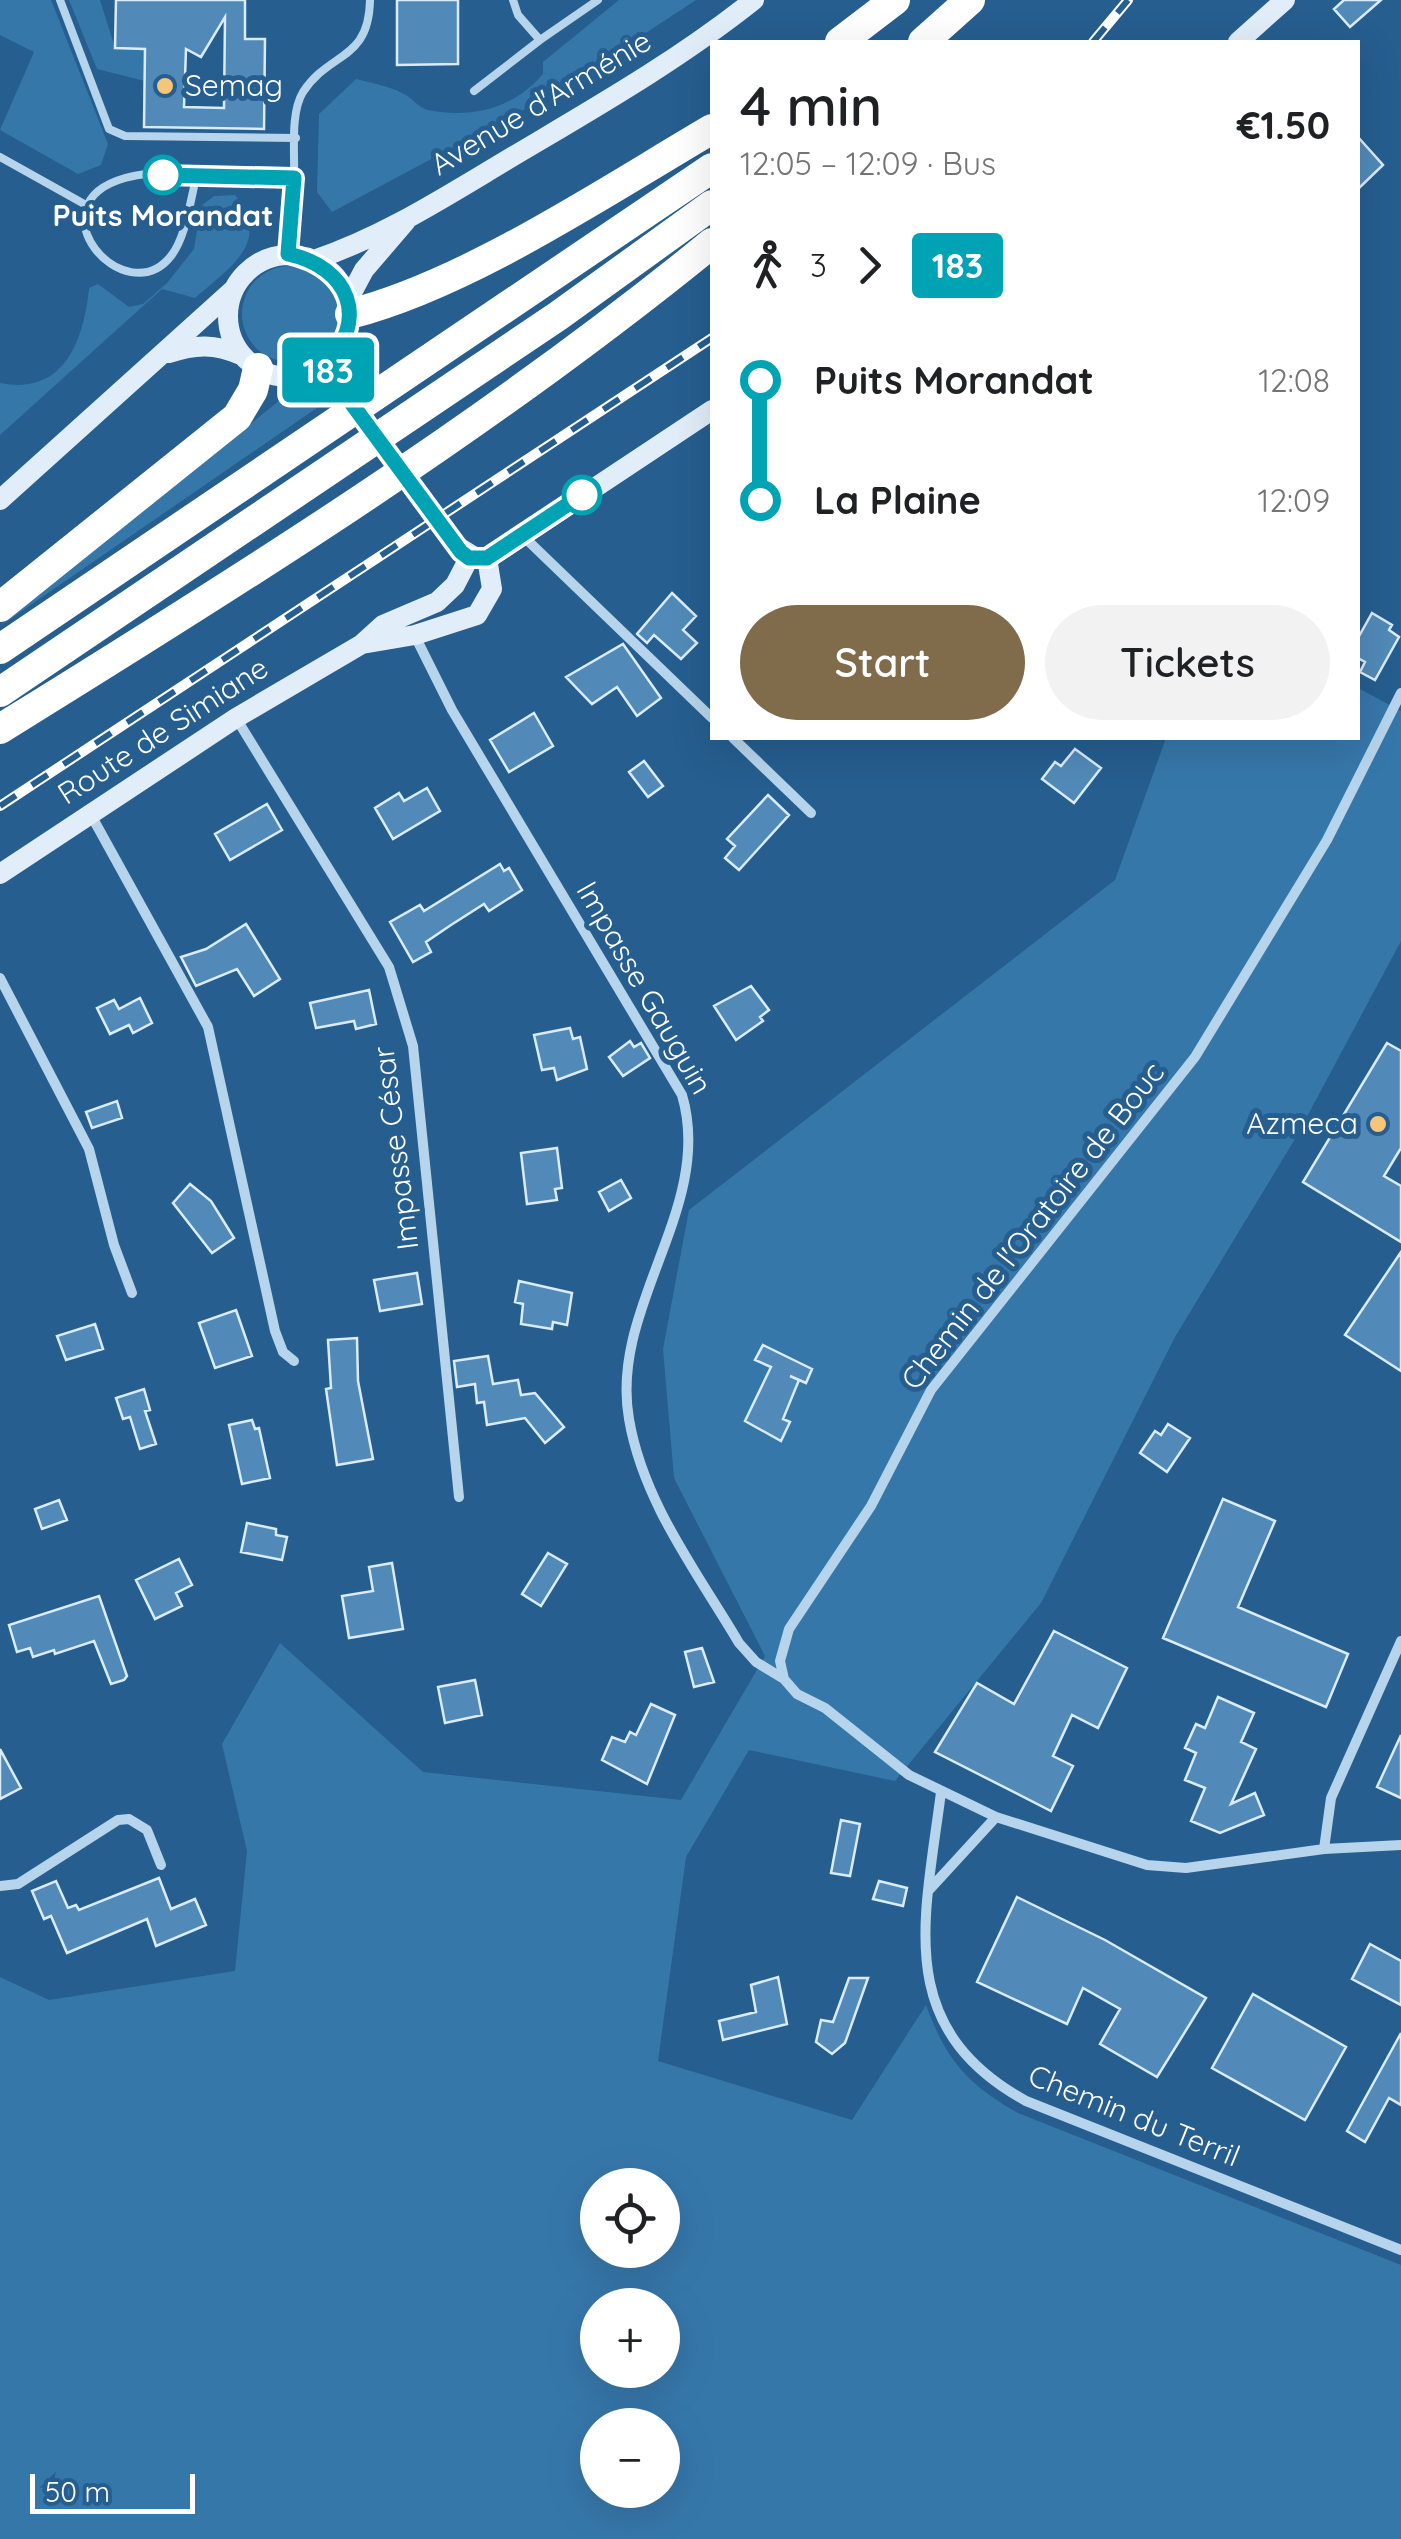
<!DOCTYPE html>
<html lang="en">
<head>
<meta charset="utf-8">
<style>
	body { margin:0; font-family:Quicksand,sans-serif; background:#f2f2f2; color:#202124; height:100vh; display:flex; flex-direction:column; font-size:38px; white-space:nowrap }
	* { box-sizing:border-box; margin:0 }
	p { font-size:32px; color:#757577 }
	.icon { flex:none; width:55px; height:55px; fill:none; stroke:currentColor; stroke-width:2; stroke-linecap:round; stroke-linejoin:round }
	.map { position:relative; flex:1; overflow:hidden }
	.sheet { position:absolute; left:710px; top:40px; width:650px; height:700px; display:flex; flex-direction:column; background:#fff; border-radius:0px; box-shadow:0 10px 40px #0002 }
	.sheet>* { flex:none }
	.badge { padding:0 20px; border-radius:8px; font-size:35px; line-height:65px }
	.buttons { position:absolute; left:580px; top:2168px; display:grid; gap:20px }
	.buttons a { display:grid; place-items:center; width:100px; height:100px; border-radius:50%; background:#fff; box-shadow:0 10px 40px #0002; font-size:50px }
	.scale { position:absolute; left:30px; bottom:25px; width:165px; box-sizing:border-box; padding-left:10px; border:5px solid #fff; border-top:0; font-size:28px; line-height:35px; white-space:nowrap; color:#fff; -webkit-text-stroke:8px #255e8f; paint-order:stroke }
	.map>.badge { position:absolute; translate:-50% -50%; box-shadow:0 0 0 5px #fff }
	.legs { display:flex; align-items:center; gap:15px; height:110px; padding:0 30px; font-size:32px }
	.legs p { margin-inline-start:auto }
	.overview { display:flex; align-items:center; justify-content:space-between; height:170px; padding:0 30px }
	h1 { font-size:55px; font-weight:600; line-height:75px }
	.action { display:flex; gap:20px; margin-top:auto; padding:20px 30px }
	.action a { flex:1; height:115px; border-radius:60px; background:#806b4b; color:#fff; font-size:40px; font-weight:600; line-height:115px; text-align:center }
	.action a+a { background:#f2f2f2; color:#202124 }
	ul { padding:0 30px; list-style:none }
	li { display:flex; align-items:center; gap:35px; height:120px; font-size:38px }
	li i { display:grid; place-items:center; width:15px; height:100%; margin:0 12px; background:currentColor }
	li i::after { content:''; width:25px; height:25px; margin:-12px; border:8px solid; border-radius:50%; background:#fff }
	li p { margin-inline-start:auto }
	li:first-child i { background:linear-gradient(#0000 50%,currentColor 0) }
	li:last-child i { background:linear-gradient(currentColor 50%,#0000 0) }
	.map>svg:first-child { display:block }
</style>
</head>
<body>
<div class="map">
<svg width="1401" height="2539" viewBox="0 0 1401 2539">
	<rect width="100%" height="100%" fill="#255e8f"/>
	<path fill="#3677aa" fill-rule="evenodd" d="M 0,0 L 51,0 L 108,144 L 101,165 L 78,174 L 0,130 L 34,52 L 0,35 Z
		M 69,0 L 100,0 L 115,48 L 145,49 L 145,81 L 97,69 Z
		M 619,0 L 696,0 L 553,94 L 332,212 L 317,192 L 319,114 L 356,79 C 371,83 389,86 402,93 C 412,97 418,108 428,110 C 472,119 514,108 543,74 L 543,62 Z
		M 235,195 C 273,242 229,268 195,298 L 162,289 L 0,435 L 0,383 C 65,396 84,339 89,288 L 98,284 L 129,307 L 143,304 L 167,283 L 194,249 L 201,206 L 214,196 Z
		M242 314a48 48 0 1 1 96 0a48 48 0 1 1-96 0Z
		M 317,388 L 324,403 L 0,626 L 290,392 Z
		M 1358,688 L 1401,711 L 1401,941 L 1295,1139 L 1175,1337 L 1041,1603 L 895,1781 L 749,1750 L 686,1857 L 658,2061 L 852,2120 L 926,2005 C 946,2060 967,2084 1018,2113 L 1401,2265 L 1401,2539 L 0,2539 L 0,1977 L 49,2000 L 235,1971 L 247,1851 L 222,1744 L 280,1643 L 423,1772 L 681,1800 L 765,1656 L 674,1478 L 663,1349 L 689,1210 L 1115,880 L 1166,738 L 1358,738 ZM 598,2185 L 662,2185 L 662,2250 L 598,2250 ZM 598,2305 L 662,2305 L 662,2370 L 598,2370 ZM 598,2425 L 662,2425 L 662,2490 L 598,2490 Z"/>
	<path fill="#518ab8" stroke="#daebf9" stroke-width="2.5" fill-rule="evenodd" d="M 116,0 L 245,0 L 245,39 L 265,39 L 264,129 L 144,127 L 145,49 L 115,48 ZM 225,17 L 224,108 L 184,107 L 186,49 L 201,57 Z
		M 397,0 L 458,0 L 458,64 L 397,65 Z
		M 1344,0 L 1381,0 L 1350,27 L 1334,9 Z
		M 1358,137 L 1383,165 L 1358,189 Z
		M 672,593 L 696,616 L 683,630 L 697,643 L 681,659 L 654,635 L 647,643 L 637,634 Z
		M 1372,613 L 1392,625 L 1389,630 L 1399,637 L 1375,680 L 1360,672 L 1365,662 L 1358,658 L 1358,638 Z
		M 623,644 L 661,698 L 637,716 L 617,687 L 592,704 L 566,677 Z
		M 534,713 L 553,746 L 509,772 L 490,740 Z
		M 1075,749 L 1101,768 L 1074,803 L 1042,779 L 1055,762 L 1061,766 Z
		M 644,761 L 663,786 L 648,797 L 629,772 Z
		M 427,788 L 440,811 L 393,839 L 375,808 L 399,793 L 404,801 Z
		M 768,795 L 789,815 L 739,870 L 725,858 L 735,846 L 727,839 Z
		M 267,804 L 282,830 L 230,860 L 215,834 Z
		M 500,864 L 504,871 L 509,868 L 522,890 L 489,911 L 484,904 L 451,925 L 426,942 L 431,952 L 413,962 L 390,922 L 420,905 L 424,911 Z
		M 246,924 L 280,979 L 254,996 L 237,969 L 196,986 L 181,957 L 206,949 Z
		M 751,986 L 769,1010 L 760,1017 L 763,1021 L 736,1040 L 714,1006 Z
		M 369,990 L 376,1024 L 356,1029 L 354,1021 L 316,1028 L 310,1003 Z
		M 140,998 L 152,1023 L 133,1033 L 129,1025 L 110,1034 L 97,1008 L 114,1000 L 119,1009 Z
		M 570,1028 L 573,1039 L 580,1037 L 587,1069 L 557,1080 L 554,1068 L 542,1070 L 534,1035 Z
		M 630,1041 L 634,1047 L 641,1043 L 650,1058 L 623,1076 L 609,1057 Z
		M 1387,1043 L 1401,1051 L 1401,1148 L 1384,1176 L 1401,1186 L 1401,1242 L 1303,1182 Z
		M 117,1101 L 122,1118 L 92,1128 L 86,1112 Z
		M 557,1148 L 562,1188 L 555,1189 L 557,1200 L 527,1204 L 521,1153 Z
		M 621,1180 L 631,1198 L 609,1211 L 599,1192 Z
		M 190,1184 L 211,1201 L 234,1238 L 212,1253 L 173,1203 Z
		M 1401,1252 L 1401,1371 L 1345,1335 Z
		M 417,1273 L 422,1304 L 380,1311 L 374,1280 Z
		M 519,1281 L 572,1293 L 567,1325 L 553,1322 L 552,1329 L 521,1324 L 523,1304 L 515,1302 Z
		M 236,1310 L 252,1356 L 215,1368 L 199,1323 Z
		M 95,1324 L 103,1349 L 66,1360 L 57,1336 Z
		M 357,1338 L 358,1381 L 373,1459 L 337,1465 L 326,1389 L 331,1388 L 328,1340 Z
		M 763,1345 L 812,1369 L 806,1383 L 790,1376 L 799,1380 L 783,1419 L 790,1422 L 781,1441 L 745,1421 L 771,1367 L 755,1360 Z
		M 488,1356 L 493,1384 L 518,1380 L 521,1395 L 535,1393 L 564,1427 L 545,1443 L 525,1418 L 487,1425 L 484,1402 L 477,1403 L 475,1384 L 457,1387 L 454,1361 Z
		M 144,1389 L 150,1410 L 145,1411 L 156,1444 L 140,1449 L 130,1417 L 123,1419 L 116,1398 Z
		M 252,1420 L 255,1429 L 259,1428 L 270,1478 L 242,1484 L 229,1425 Z
		M 1168,1424 L 1190,1438 L 1167,1472 L 1140,1453 L 1155,1431 L 1161,1435 Z
		M 1223,1499 L 1275,1521 L 1238,1607 L 1348,1654 L 1326,1707 L 1163,1638 Z
		M 59,1500 L 67,1520 L 42,1529 L 35,1509 Z
		M 247,1523 L 276,1529 L 276,1535 L 287,1537 L 282,1560 L 241,1552 Z
		M 548,1553 L 567,1564 L 541,1606 L 522,1594 Z
		M 179,1559 L 192,1585 L 176,1593 L 182,1606 L 155,1619 L 136,1580 Z
		M 392,1563 L 403,1629 L 349,1638 L 342,1596 L 373,1591 L 369,1567 Z
		M 99,1596 L 127,1676 L 124,1680 L 111,1684 L 94,1641 L 55,1654 L 54,1650 L 33,1657 L 30,1648 L 17,1652 L 9,1625 Z
		M 1054,1631 L 1127,1668 L 1098,1728 L 1072,1715 L 1053,1756 L 1073,1766 L 1051,1811 L 935,1752 L 977,1683 L 1014,1704 Z
		M 702,1648 L 714,1682 L 694,1687 L 685,1652 Z
		M 475,1680 L 482,1715 L 445,1723 L 438,1687 Z
		M 1218,1697 L 1254,1713 L 1241,1742 L 1256,1749 L 1231,1804 L 1255,1793 L 1264,1815 L 1220,1833 L 1191,1821 L 1205,1788 L 1185,1780 L 1196,1753 L 1185,1748 L 1196,1724 L 1205,1728 Z
		M 651,1704 L 675,1715 L 647,1784 L 602,1760 L 612,1737 L 625,1742 L 630,1732 L 636,1735 Z
		M 1401,1735 L 1401,1798 L 1377,1787 Z
		M 0,1749 L 21,1788 L 0,1799 Z
		M 841,1820 L 860,1824 L 850,1876 L 831,1873 Z
		M 159,1878 L 171,1909 L 195,1899 L 206,1925 L 156,1946 L 147,1919 L 67,1953 L 51,1916 L 44,1919 L 32,1891 L 56,1881 L 68,1908 L 76,1905 L 79,1910 Z
		M 879,1881 L 907,1888 L 903,1906 L 873,1899 Z
		M 1017,1897 L 1105,1940 L 1206,1998 L 1157,2077 L 1100,2044 L 1120,2009 L 1083,1988 L 1067,2024 L 977,1982 Z
		M 1370,1944 L 1401,1961 L 1401,2005 L 1352,1979 Z
		M 778,1977 L 787,2024 L 723,2040 L 719,2021 L 756,2012 L 751,1985 Z
		M 849,1978 L 868,1978 L 845,2043 L 832,2054 L 816,2042 L 821,2020 L 833,2022 Z
		M 1253,1994 L 1346,2047 L 1305,2120 L 1212,2068 Z
		M 1401,2033 L 1401,2105 L 1389,2098 L 1365,2142 L 1347,2131 Z"/>
	<g fill="none" stroke-linecap="round" stroke-linejoin="round">
		<path stroke="#b6d4eb" stroke-width="8" d="M 60,0 L 109,129 L 125,136 L 296,138
			M 513,0 L 518,15 L 540,40 L 598,0
			M 474,91 L 540,40
			M 0,157 L 86,205
			M 197,175 C 190,199 187,235 171,256 C 125,314 30,205 125,178 C 172,165 245,177 294,178 L 288,254
			M 294,178 C 295,153 290,113 303,92 C 330,51 369,61 370,0"/>
		<path stroke="#b6d4eb" stroke-width="10" d="M 523,536 L 712,718
			M 414,634 L 452,710 L 682,1095 C 715,1207 609,1306 629,1419 C 643,1502 697,1572 739,1643 L 756,1662 L 784,1679
			M 1401,693 L 1327,840 L 1195,1057 L 931,1390 L 871,1506 L 789,1629 L 780,1661 L 784,1679 L 797,1694 L 825,1708 L 909,1775 L 996,1817 L 1147,1865 L 1186,1868 L 1324,1849 L 1401,1845
			M 236,718 L 389,967 L 413,1046 L 459,1497
			M 733,738 L 811,813
			M 91,815 L 208,1027 L 275,1331 L 283,1352 L 294,1361
			M 0,978 L 89,1149 L 114,1245 L 132,1293
			M 941,1792 C 925,1919 892,2027 1026,2101 L 1401,2250
			M 1324,1849 L 1331,1798 L 1401,1641
			M 0,1886 L 18,1884 L 118,1820 L 129,1819 L 147,1830 L 161,1865
			M 929,1890 L 996,1817"/>
		<path stroke="#e1eef9" stroke-width="20" d="M 1238,42 L 1285,0
			M228 316a61 61 0 1 1 122 0a61 61 0 1 1-122 0Z
			M 314,260 C 386,236 451,193 517,154 C 598,106 680,59 754,0
			M 348,300 L 364,270 L 406,221
			M 169,353 C 196,344 215,344 241,355
			M 324,366 L 455,545 L 478,559 L 492,556 L 712,410
			M 0,500 L 233,290
			M 362,644 L 415,635 L 477,615 L 492,589 L 487,558
			M 0,874 L 236,718 L 362,644 L 383,625 L 437,602 L 455,585 L 469,558"/>
		<path stroke="#fff" stroke-width="30" d="M 840,42 L 895,0
			M 923,42 L 970,0
			M 350,314 C 468,284 606,191 712,129
			M 0,607 L 237,417 L 253,390 L 258,368
			M 0,649 L 712,168
			M 0,692 L 558,316 L 712,205
			M 0,729 C 244,578 490,424 712,243"/>
		<defs>
			<path id="rail" d="M 1093,42 L 1128,0
				M 0,806 L 712,338"/>
		</defs>
		<use href="#rail" stroke="#fff" stroke-width="10"/>
		<use href="#rail" stroke="#255e8f" stroke-width="6" stroke-dasharray="19" stroke-linecap="butt"/>
	</g>
	<g fill="none" stroke-linecap="round" stroke-linejoin="round">
		<defs>
			<path id="line-1" d="M 163,175 L 294,178 L 288,254 C 349,267 371,320 324,366 L 461,552 L 469,558 L 487,558 L 582,495"/>
		</defs>
		<use href="#line-1" stroke="#fff" stroke-width="22"/>
		<use href="#line-1" stroke="#00a3b4" stroke-width="15"/>
	</g>
	<g fill="#f5c57a" stroke="#255e8f" stroke-width="4">
		<circle cx="165" cy="86" r="10"/>
		<circle cx="1378" cy="1124" r="10"/>
	</g>
	<g fill="#fff" stroke="#00a3b4" stroke-width="5">
		<circle cx="163" cy="175" r="18"/>
		<circle cx="582" cy="495" r="18"/>
	</g>
	<g text-anchor="middle" stroke-width="10" stroke-linejoin="round" paint-order="stroke">
		<g font-size="30" fill="#fff" stroke="#255e8f" text-anchor="start">
			<text x="185" y="96">Semag</text>
			<text x="1358" y="1134" text-anchor="end">Azmeca</text>
		</g>
		<g font-size="30" fill="#fff" stroke="#255e8f">
			<text transform="translate(541 103) rotate(-31)" y="10">Avenue d'Arménie</text>
			<text transform="translate(163 731) rotate(-33)" y="10">Route de Simiane</text>
			<text transform="translate(644 988) rotate(60)" y="10">Impasse Gauguin</text>
			<text transform="translate(396 1148) rotate(-97)" y="10">Impasse César</text>
			<text transform="translate(1033 1226) rotate(-52)" y="10">Chemin de l'Oratoire de Bouc</text>
			<text transform="translate(1134 2116) rotate(22)" y="10">Chemin du Terril</text>
		</g>
		<g font-size="30" font-weight="bold" fill="#fff" stroke="#255e8f">
			<text x="163" y="226">Puits Morandat</text>
		</g>
	</g>
</svg>
<div class="buttons">
<a><svg class="icon" aria-label="locate" viewBox="0 0 24 24"><circle cx="12" cy="12" r="6"/><path d="M12 2v4M12 18v4M2 12h4M18 12h4"/></svg></a>
<a>+</a>
<a>−</a>
</div>
<div class="scale">50 m</div>
<b class="badge" style="left:328px;top:370px;background:#00a3b4;color:#fff">183</b>
<section class="sheet">
<div class="overview"><div><h1>4 min</h1><p>12:05 – 12:09 · Bus</p></div><b>€1.50</b></div>
<div class="legs"><svg class="icon" aria-label="walk" viewBox="0 0 24 24"><circle cx="13" cy="4" r="2"/><path d="M13 8l-2 6 4 7M11 14l-3 7M7 12l3-4h3l4 4"/></svg>3<svg class="icon" aria-label="forward" viewBox="0 0 24 24"><path d="M9 5l7 7-7 7"/></svg><b class="badge" style="background:#00a3b4;color:#fff">183</b></div>
<ul>
<li><i style="color:#00a3b4"></i><b>Puits Morandat</b><p>12:08</p></li>
<li><i style="color:#00a3b4"></i><b>La Plaine</b><p>12:09</p></li>
</ul>
<div class="action"><a>Start</a><a>Tickets</a></div>
</section>
</div>
</body>
</html>
